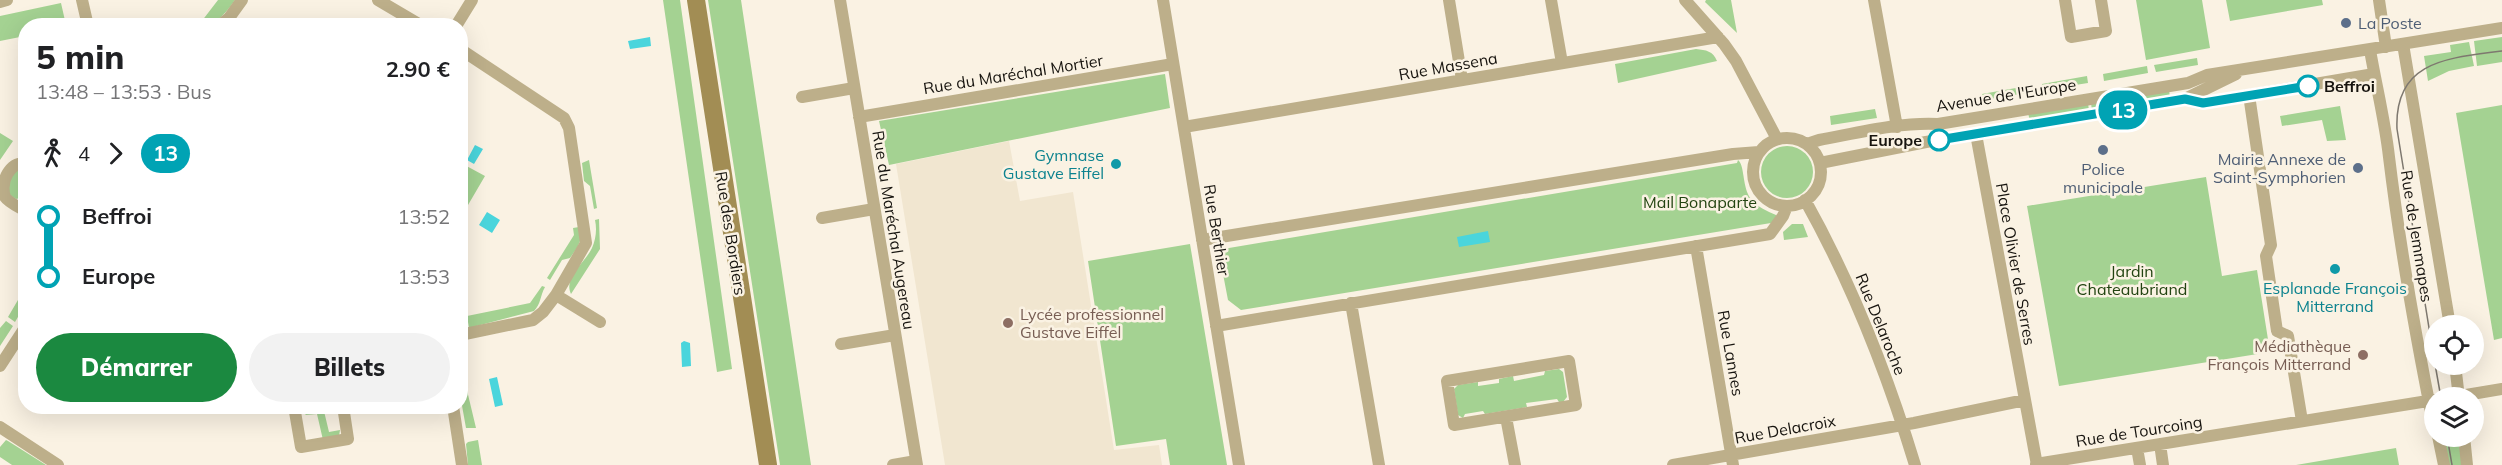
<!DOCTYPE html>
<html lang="fr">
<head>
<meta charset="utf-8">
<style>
	body { margin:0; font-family:Mulish,sans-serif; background:#f2f2f2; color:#202124; height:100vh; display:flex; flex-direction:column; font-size:22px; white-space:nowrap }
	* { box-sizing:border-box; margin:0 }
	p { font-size:20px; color:#757577 }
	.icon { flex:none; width:33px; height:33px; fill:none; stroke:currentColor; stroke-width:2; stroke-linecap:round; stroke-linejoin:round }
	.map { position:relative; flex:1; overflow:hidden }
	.details { position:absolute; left:18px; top:18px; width:450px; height:396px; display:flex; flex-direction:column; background:#fff; border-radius:24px; box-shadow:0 6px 24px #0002 }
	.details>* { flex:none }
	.badge { padding:0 12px; border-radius:20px; font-size:21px; line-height:39px }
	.controls { position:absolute; left:2424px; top:315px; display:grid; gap:12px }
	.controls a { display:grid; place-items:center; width:60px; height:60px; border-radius:50%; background:#fff; box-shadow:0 6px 24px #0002; font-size:30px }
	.map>.badge { position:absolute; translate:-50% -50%; box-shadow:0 0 0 3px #fff }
	.legs { display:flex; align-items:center; gap:9px; height:66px; padding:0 18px; font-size:20px }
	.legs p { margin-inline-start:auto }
	.summary { display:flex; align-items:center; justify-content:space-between; height:102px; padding:0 18px }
	h1 { font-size:33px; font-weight:800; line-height:45px }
	.button { display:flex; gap:12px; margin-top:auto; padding:12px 18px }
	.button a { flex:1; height:69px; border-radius:36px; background:#1b8940; color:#fff; font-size:24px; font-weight:800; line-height:69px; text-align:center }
	.button a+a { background:#f2f2f2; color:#202124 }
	ul { padding:0 18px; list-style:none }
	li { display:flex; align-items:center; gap:21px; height:60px; font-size:22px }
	li i { display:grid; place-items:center; width:9px; height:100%; margin:0 8px; background:currentColor }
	li i::after { content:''; width:15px; height:15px; margin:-8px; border:4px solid; border-radius:50%; background:#fff }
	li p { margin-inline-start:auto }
	li:first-child i { background:linear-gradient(#0000 50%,currentColor 0) }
	li:last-child i { background:linear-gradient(currentColor 50%,#0000 0) }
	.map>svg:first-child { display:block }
</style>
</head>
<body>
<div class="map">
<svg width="2502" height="465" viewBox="0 0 2502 465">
	<rect width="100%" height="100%" fill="#faf2e3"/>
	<path fill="#f1e6d0" d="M 1009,141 L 1020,201 L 1073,192 L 1114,450 L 1159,445 L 1162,465 L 945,465 L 896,164 Z"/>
	<path fill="#a4d292" d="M 218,0 L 235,0 C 224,15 217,25 198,26 Z
		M 663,0 L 680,0 L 732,369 L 717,372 Z
		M 708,0 L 741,0 L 811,465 L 780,465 Z
		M 1706,0 L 1731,0 L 1737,33 L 1705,2 Z
		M 2136,0 L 2202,0 L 2210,48 L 2146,60 Z
		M 2226,0 L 2322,0 L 2323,5 L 2230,21 Z
		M 61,3 L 66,25 L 26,26 L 25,36 L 0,41 L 0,16 Z
		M 2502,37 L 2502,62 L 2477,66 L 2474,41 Z
		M 2469,42 L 2474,66 L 2449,71 L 2428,81 L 2424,56 L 2451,52 L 2450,45 Z
		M 1696,49 C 1706,50 1713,51 1717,61 L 1618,83 L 1615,64 Z
		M 2197,58 L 2198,65 L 2156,72 L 2154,65 Z
		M 2147,66 L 2148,73 L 2104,81 L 2103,74 Z
		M 1165,74 L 1170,108 L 889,165 L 879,121 Z
		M 2087,76 L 2088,83 L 2043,90 L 2042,84 Z
		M 2027,86 L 2028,93 L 1983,100 L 1982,94 Z
		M 2169,90 L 2170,98 L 2092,111 L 2091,103 Z
		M 2088,103 L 2089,111 L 2030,121 L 2028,113 Z
		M 2502,105 L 2502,338 L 2494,340 L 2456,113 Z
		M 2340,106 L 2346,140 L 2327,141 L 2322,120 L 2282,126 L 2280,116 Z
		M 1875,109 L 1877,118 L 1831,125 L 1830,116 Z
		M 0,133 L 13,141 L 0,160 Z
		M1761 172a26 26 0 1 1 52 0a26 26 0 1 1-52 0Z
		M 589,160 L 597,208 L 594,209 L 590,186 L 584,181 L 582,163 Z
		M 1738,160 C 1745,165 1742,188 1751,199 C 1757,207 1767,211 1776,215 L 1776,218 L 1771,223 L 1241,310 L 1228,300 L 1219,253 L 1223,249 L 1737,163 Z
		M 461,163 L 485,176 L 461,217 L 461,201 L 464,195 L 461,189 Z
		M 25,168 L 25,197 L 16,199 L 10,195 L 7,184 L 13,172 Z
		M 2206,177 L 2222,276 L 2257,270 L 2270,352 L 2059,386 L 2027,206 Z
		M 599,219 L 600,249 L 571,294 C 563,277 585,263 592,248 C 596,239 597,229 595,220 Z
		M 1792,224 L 1803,224 L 1808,237 L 1784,240 L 1783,232 Z
		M 579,227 L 581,239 L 577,248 L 570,258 L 562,260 L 550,280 L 547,278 L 574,235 L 573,228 Z
		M 1190,244 L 1227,465 L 1170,465 L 1166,439 L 1116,446 L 1088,261 Z
		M 542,286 L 545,287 C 540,296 541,304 534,311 L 469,328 L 467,316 L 530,303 Z
		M 25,288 L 25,305 L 15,322 L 8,317 Z
		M 6,321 L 13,326 L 0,346 L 0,328 Z
		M 460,361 L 476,428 L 466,428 L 461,400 Z
		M 1559,369 L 1563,372 L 1567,397 L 1563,402 L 1559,402 L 1557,399 L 1526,403 L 1527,407 L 1485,414 L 1483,411 L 1465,414 L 1463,418 L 1458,415 L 1454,389 L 1458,385 L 1478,382 L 1478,386 L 1499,383 L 1499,379 L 1513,376 L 1514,381 L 1544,375 L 1545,371 Z
		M 323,407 L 329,432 L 340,430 L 339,436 L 323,440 L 317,414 L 305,415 L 311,409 Z
		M 2442,437 L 2460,437 L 2463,465 L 2449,465 Z
		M 6,440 L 8,441 L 46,465 L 12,465 L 0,457 L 0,447 Z
		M 478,440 L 482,465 L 468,465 L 466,444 L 468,442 Z
		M 2396,448 L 2399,465 L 2296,465 Z"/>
	<path fill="#4ad5dc" d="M 650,37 L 651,46 L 630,49 L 628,41 Z
		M 475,145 L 483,149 L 474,164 L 467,160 Z
		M 487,212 L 500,220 L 492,233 L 479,225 Z
		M 1488,231 L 1490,242 L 1459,247 L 1457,237 Z
		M 684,341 L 690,343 L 691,366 L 682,367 L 681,343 Z
		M 497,377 L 503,405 L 495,407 L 489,379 Z"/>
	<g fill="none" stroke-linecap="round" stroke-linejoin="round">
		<path stroke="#bdaf8a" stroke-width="12" d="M 82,0 L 88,26
			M 378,0 L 422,26
			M 840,0 L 917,465
			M 1163,0 L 1239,465
			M 1449,0 L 1462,80
			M 1551,0 L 1562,63
			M 1685,0 L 1724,44 L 1736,61 L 1777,139
			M 1874,0 L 1897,127
			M 2065,0 L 2071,37 L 2106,31 L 2101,0
			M 2379,0 L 2386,47
			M 0,2 L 7,0
			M 219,26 L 229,18 L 242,0
			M 456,26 L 472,0
			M 2403,44 L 2450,326
			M 460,49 L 564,118 L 569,128 L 586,243 L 556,295 L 543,312 L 533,320 L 460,335
			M 2370,50 C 2376,85 2385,121 2389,157 C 2400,248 2416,338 2434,427
			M 2249,95 L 2271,245 L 2266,256 L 2277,331 L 2288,336 L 2302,421
			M 802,97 L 854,88
			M 2185,99 L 2203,103 L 2374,74
			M 859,117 L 1173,64
			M 1184,127 L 1718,37
			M 1976,134 L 2037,465
			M1753 172a34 34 0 1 1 68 0a34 34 0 1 1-68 0Z
			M 1807,144 L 1819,140 C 1857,133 1899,122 1938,124 L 2188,83 L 2207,75 L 2502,28
			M 26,163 C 9,162 0,182 5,197 C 9,203 19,207 26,211
			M 1820,163 L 1926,142 L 2185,99 L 2236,74
			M 1805,200 C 1852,284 1887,373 1915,465
			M 822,218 L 874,209
			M 1202,240 L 1733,154 L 1759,152
			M 1696,246 L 1733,465
			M 556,295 L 600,322
			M 1351,303 L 1379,465
			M 1216,326 L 1770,234 L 1783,216 L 1787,206
			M 841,344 L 895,335
			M 1569,361 L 1576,405 L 1454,425 L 1447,381 Z
			M 2455,364 L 2459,398
			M 0,366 L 26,326
			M 2448,398 L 2502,389
			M 294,406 L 301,447 L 348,439 L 343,406
			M 453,406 L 462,465
			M 1506,417 L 1515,465
			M 0,427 L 58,465
			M 2438,436 L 2444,465
			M 2464,436 L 2467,465
			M 2160,444 L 2163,465
			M 2137,448 L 2140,465
			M 2036,464 L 2434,400
			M 893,465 L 916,461
			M 1673,465 L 1914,423 L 2025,400"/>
		<path stroke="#a28d54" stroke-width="18" d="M 696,0 L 768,465"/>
		<path stroke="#7e786f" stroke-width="1.5" d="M 2434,359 L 2397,129 C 2394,60 2449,58 2502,51
			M 2435,364 L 2441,398
			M 2447,436 L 2452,465"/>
	</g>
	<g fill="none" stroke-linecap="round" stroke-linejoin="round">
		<defs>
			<path id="line-1" d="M 1939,140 L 2185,99 L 2203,103 L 2308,86"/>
		</defs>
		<use href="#line-1" stroke="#fff" stroke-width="14"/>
		<use href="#line-1" stroke="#00a3b4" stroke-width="9"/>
	</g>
	<g fill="#5c6f8a" stroke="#faf2e3" stroke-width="2">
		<circle cx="2346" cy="23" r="6"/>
		<circle cx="2103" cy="150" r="6"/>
		<circle cx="2358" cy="168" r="6"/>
	</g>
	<g fill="#fff" stroke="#00a3b4" stroke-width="3">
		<circle cx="2308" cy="86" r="10"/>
		<circle cx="1939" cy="140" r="10"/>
	</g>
	<g fill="#0f9aa8" stroke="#faf2e3" stroke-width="2">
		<circle cx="1116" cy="164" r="6"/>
		<circle cx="2335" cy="269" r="6"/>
	</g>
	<g fill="#8d6e63" stroke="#faf2e3" stroke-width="2">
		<circle cx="1008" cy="323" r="6"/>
		<circle cx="2363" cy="355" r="6"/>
	</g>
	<g text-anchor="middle" stroke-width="5" stroke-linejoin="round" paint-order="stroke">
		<g font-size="16" fill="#4e5e75" stroke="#faf2e3" text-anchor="start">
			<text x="2358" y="29">La Poste</text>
			<text x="2346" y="165" text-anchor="end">Mairie Annexe de<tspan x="2346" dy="18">Saint-Symphorien</tspan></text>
			<text x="2103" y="175" text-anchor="middle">Police<tspan x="2103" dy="18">municipale</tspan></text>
		</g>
		<g font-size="16" fill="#17140f" stroke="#faf2e3">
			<text transform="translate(1448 66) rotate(-10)" y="6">Rue Massena</text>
			<text transform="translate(1013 74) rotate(-9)" y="6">Rue du Maréchal Mortier</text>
			<text transform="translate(2006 95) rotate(-9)" y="6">Avenue de l'Europe</text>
			<text transform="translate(894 230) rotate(81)" y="6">Rue du Maréchal Augereau</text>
			<text transform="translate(1217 230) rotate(81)" y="6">Rue Berthier</text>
			<text transform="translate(731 233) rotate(81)" y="6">Rue des Bordiers</text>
			<text transform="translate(2417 236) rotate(81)" y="6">Rue de Jemmapes</text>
			<text transform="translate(2016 264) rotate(80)" y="6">Place Olivier de Serres</text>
			<text transform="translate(1881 324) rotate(68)" y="6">Rue Delaroche</text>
			<text transform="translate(1731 353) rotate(80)" y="6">Rue Lannes</text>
			<text transform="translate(1785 429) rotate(-10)" y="6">Rue Delacroix</text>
			<text transform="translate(2139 431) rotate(-9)" y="6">Rue de Tourcoing</text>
		</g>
		<g font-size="16" font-weight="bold" fill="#17140f" stroke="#faf2e3" text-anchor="start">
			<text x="2324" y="92">Beffroi</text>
			<text x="1922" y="146" text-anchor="end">Europe</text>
		</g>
		<g font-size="16" fill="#0d838f" stroke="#faf2e3" text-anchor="end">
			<text x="1104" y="161">Gymnase<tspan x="1104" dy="18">Gustave Eiffel</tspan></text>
			<text x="2335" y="294" text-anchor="middle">Esplanade François<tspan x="2335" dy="18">Mitterrand</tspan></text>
		</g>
		<g font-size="16" fill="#241" stroke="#faf2e3">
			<text x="1700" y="208">Mail Bonaparte</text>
			<text x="2132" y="277">Jardin<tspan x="2132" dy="18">Chateaubriand</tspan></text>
		</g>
		<g font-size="16" fill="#785e54" stroke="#faf2e3" text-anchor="start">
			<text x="1020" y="320">Lycée professionnel<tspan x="1020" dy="18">Gustave Eiffel</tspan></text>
			<text x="2351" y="352" text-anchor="end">Médiathèque<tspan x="2351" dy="18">François Mitterrand</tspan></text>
		</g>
	</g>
</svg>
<div class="controls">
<a><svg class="icon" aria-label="locate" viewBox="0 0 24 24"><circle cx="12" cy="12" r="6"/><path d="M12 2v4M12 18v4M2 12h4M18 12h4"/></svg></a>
<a><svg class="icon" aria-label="layers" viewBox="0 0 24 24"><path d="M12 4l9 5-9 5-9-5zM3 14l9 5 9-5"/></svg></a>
</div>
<b class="badge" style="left:2123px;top:110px;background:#00a3b4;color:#fff">13</b>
<section class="details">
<div class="summary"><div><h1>5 min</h1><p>13:48 – 13:53 · Bus</p></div><b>2.90 €</b></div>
<div class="legs"><svg class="icon" aria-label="walk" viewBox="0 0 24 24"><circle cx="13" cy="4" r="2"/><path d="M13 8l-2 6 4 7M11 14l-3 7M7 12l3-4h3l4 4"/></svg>4<svg class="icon" aria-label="forward" viewBox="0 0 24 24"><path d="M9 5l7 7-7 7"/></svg><b class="badge" style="background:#00a3b4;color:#fff">13</b></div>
<ul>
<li><i style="color:#00a3b4"></i><b>Beffroi</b><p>13:52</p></li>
<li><i style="color:#00a3b4"></i><b>Europe</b><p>13:53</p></li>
</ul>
<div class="button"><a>Démarrer</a><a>Billets</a></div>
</section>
</div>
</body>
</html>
